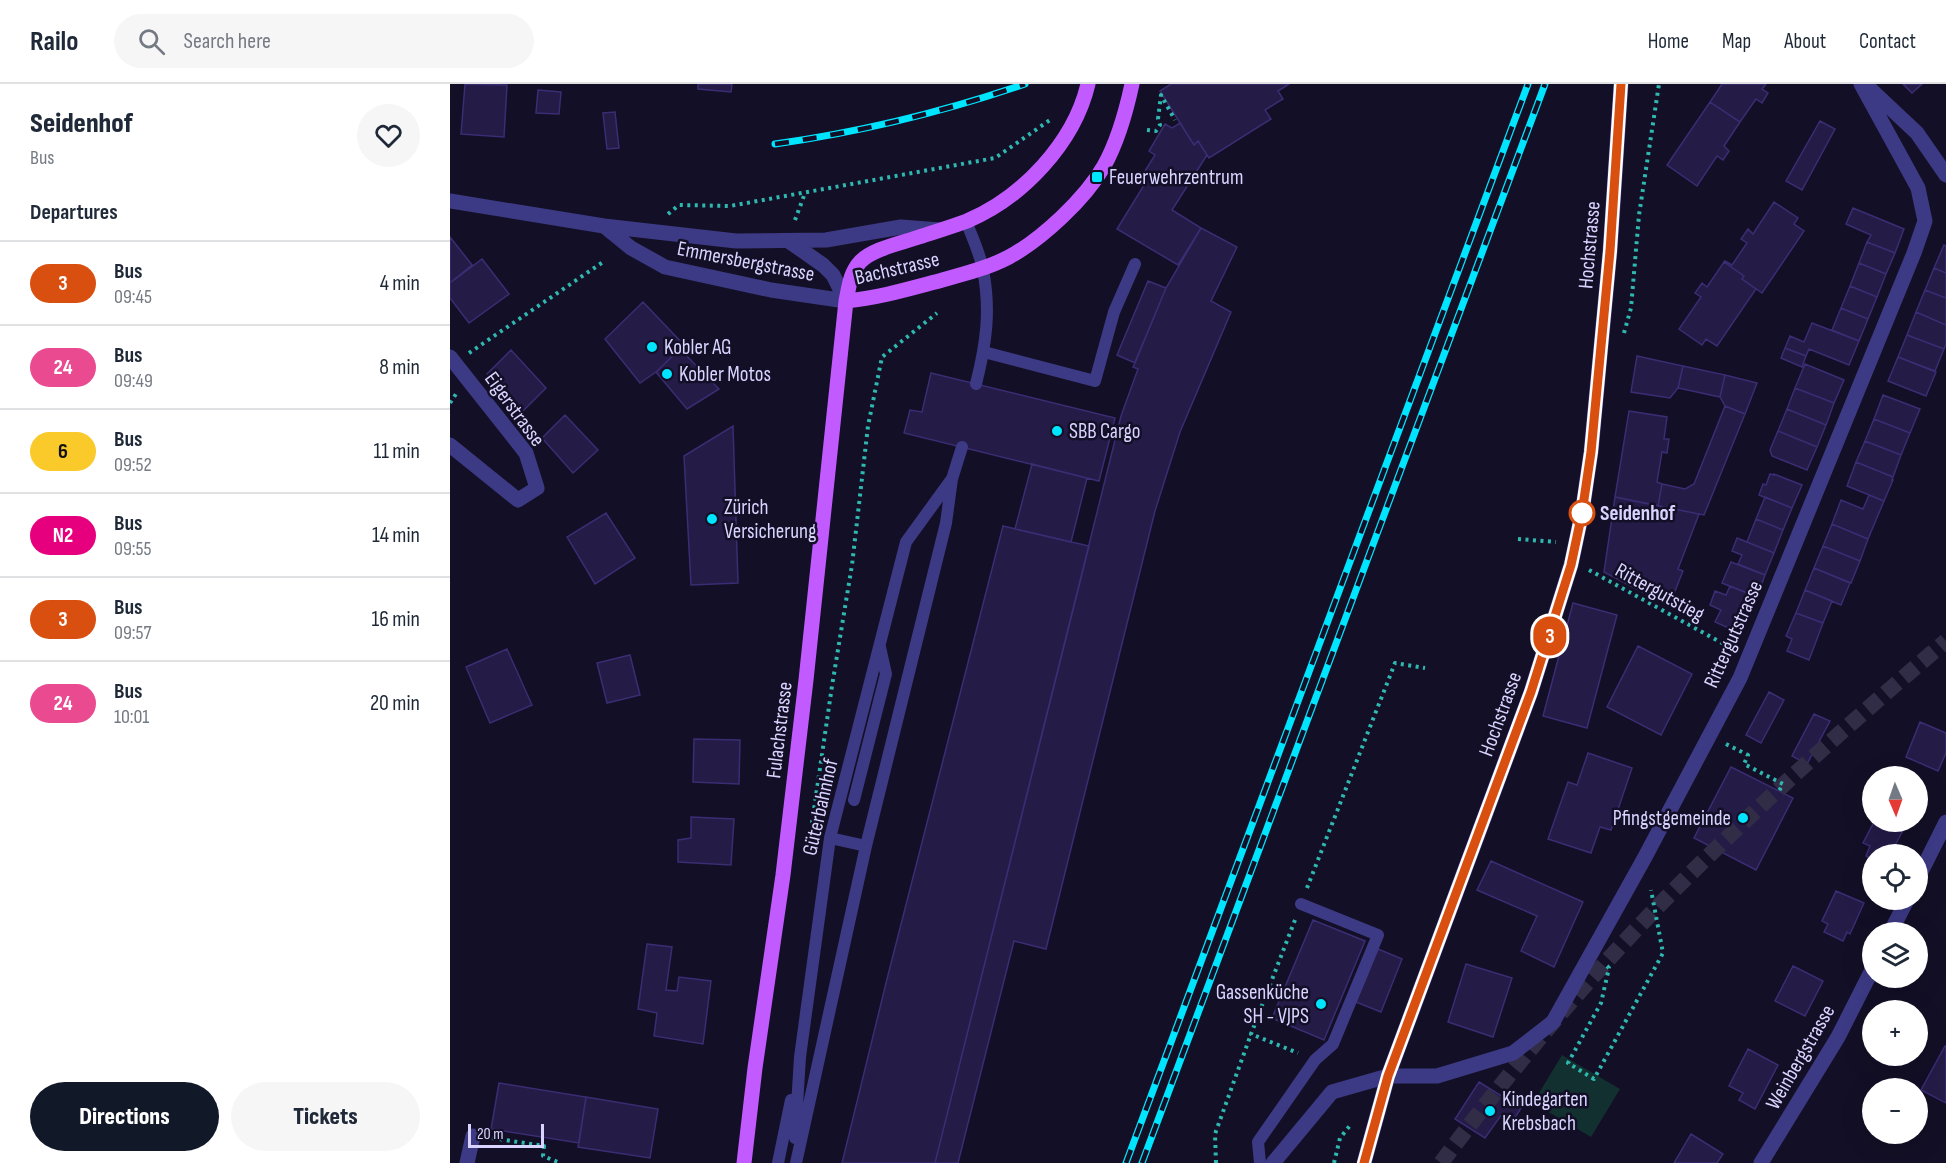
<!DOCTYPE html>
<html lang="en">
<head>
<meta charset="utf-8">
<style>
	body { margin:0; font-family:"Sofia Sans Condensed",sans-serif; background:#f6f6f7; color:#1f2937; height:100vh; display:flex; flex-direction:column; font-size:22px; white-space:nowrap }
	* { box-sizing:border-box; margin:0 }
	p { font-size:20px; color:#747a83 }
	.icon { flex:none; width:33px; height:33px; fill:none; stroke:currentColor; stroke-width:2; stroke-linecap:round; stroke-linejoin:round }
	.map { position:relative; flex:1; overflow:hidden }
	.side { display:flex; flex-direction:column; background:#fff; width:450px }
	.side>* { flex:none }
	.badge { padding:0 12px; border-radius:20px; font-size:21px; line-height:39px }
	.needle { width:39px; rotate:178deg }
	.tools { position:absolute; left:1412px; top:682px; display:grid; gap:12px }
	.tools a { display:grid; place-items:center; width:66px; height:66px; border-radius:50%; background:#fff; box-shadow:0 6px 24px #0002; font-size:30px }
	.scale { position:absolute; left:18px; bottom:15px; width:76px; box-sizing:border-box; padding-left:6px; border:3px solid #d9d4ff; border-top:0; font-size:16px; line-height:21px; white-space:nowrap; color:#d9d4ff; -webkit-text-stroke:4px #130f26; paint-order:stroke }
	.map>.badge { position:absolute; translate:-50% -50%; box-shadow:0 0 0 3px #fff }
	h2 { padding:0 30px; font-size:22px; line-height:54px }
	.round { display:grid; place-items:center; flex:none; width:63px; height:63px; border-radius:32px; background:#f6f6f7 }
	.headline { display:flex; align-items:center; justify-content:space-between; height:102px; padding:0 30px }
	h1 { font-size:28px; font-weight:800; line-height:45px }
	.action { display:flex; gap:12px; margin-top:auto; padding:12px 30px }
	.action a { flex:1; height:69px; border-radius:36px; background:#111827; color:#fff; font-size:24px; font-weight:800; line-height:69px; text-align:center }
	.action a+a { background:#f6f6f7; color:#1f2937 }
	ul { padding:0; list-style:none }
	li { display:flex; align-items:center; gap:18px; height:84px; padding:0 30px; border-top:2px solid #e0e1e3 }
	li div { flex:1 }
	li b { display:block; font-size:22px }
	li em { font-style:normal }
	li .badge { min-width:66px; font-weight:700; text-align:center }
	header { display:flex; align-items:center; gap:36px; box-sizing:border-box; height:84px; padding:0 30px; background:#fff; border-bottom:2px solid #e0e1e3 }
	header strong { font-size:28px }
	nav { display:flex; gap:33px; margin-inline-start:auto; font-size:21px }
	.search { width:420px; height:54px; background:#f6f6f7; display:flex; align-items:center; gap:15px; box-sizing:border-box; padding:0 21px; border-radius:33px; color:#747a83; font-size:22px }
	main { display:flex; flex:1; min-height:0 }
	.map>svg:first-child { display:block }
</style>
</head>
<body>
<header>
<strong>Railo</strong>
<div class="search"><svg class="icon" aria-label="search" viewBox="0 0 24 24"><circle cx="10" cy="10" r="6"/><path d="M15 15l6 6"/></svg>Search here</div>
<nav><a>Home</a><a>Map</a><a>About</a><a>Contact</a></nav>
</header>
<main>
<section class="side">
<div class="headline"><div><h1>Seidenhof</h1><p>Bus</p></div><a class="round"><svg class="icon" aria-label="heart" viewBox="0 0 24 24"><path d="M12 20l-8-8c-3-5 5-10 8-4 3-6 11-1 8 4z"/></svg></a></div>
<h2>Departures</h2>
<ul>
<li><span class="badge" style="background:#d94f10;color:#fff">3</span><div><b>Bus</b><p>09:45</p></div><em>4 min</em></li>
<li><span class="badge" style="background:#ea4a90;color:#fff">24</span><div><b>Bus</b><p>09:49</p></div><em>8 min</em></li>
<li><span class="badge" style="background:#fac92a;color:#111">6</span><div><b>Bus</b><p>09:52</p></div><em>11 min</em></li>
<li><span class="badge" style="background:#e6007e;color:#fff">N2</span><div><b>Bus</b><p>09:55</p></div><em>14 min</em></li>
<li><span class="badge" style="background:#d94f10;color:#fff">3</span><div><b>Bus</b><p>09:57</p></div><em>16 min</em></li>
<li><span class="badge" style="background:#ea4a90;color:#fff">24</span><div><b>Bus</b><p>10:01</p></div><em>20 min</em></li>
</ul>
<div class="action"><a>Directions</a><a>Tickets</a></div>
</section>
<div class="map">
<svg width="1496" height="1079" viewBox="0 0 1496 1079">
	<rect width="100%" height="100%" fill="#130f26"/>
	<path fill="#12302f" d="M 1112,971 L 1170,1005 L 1141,1053 L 1083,1019 Z"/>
	<path fill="#241b47" stroke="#3b2d73" stroke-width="1.5" d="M 15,0 L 57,1 L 54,53 L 11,50 Z
		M 248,0 L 282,0 L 281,8 L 248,5 Z
		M 721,0 L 839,0 L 828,7 L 833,15 L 815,26 L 821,35 L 759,74 L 748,57 L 744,61 L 710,7 Z
		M 1272,0 L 1316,0 L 1312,5 L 1318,9 L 1312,19 L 1306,15 L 1290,38 L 1260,18 Z
		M 1453,0 L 1472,0 L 1462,9 Z
		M 88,6 L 111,8 L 109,30 L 86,29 Z
		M 1260,18 L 1290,38 L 1274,62 L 1279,67 L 1273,76 L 1267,72 L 1247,102 L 1217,81 Z
		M 165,28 L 169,64 L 157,65 L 153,29 Z
		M 1370,37 L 1385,45 L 1352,106 L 1336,97 Z
		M 730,39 L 744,61 L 748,57 L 757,71 L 722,126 L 751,144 L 728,181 L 667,145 L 696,98 L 690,95 L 705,71 L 699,67 L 715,40 L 722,44 Z
		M 1324,118 L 1348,134 L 1344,140 L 1354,147 L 1312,209 L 1292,195 L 1294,192 L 1274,178 L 1275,177 L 1282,181 L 1297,159 L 1291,155 L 1298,145 L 1303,150 Z
		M 1403,124 L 1454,145 L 1445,169 L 1417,158 L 1421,151 L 1396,140 Z
		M 751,144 L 787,163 L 761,217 L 781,228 L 730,348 L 705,427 L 596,865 L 564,857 L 508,1079 L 485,1079 L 671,332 L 688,285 L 683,283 L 716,204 Z
		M 0,153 L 22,181 L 0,199 Z
		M 1417,158 L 1445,169 L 1436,190 L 1409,179 Z
		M 1494,161 L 1496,162 L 1496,189 L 1484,184 Z
		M 32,175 L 59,210 L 19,239 L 0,214 L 0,199 Z
		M 1274,178 L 1294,192 L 1292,195 L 1306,205 L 1267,262 L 1256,255 L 1252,261 L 1229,245 L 1251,213 L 1245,209 L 1252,199 L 1257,203 Z
		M 1409,179 L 1436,190 L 1427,213 L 1400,202 Z
		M 1484,184 L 1496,189 L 1496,214 L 1475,206 Z
		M 698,197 L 716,204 L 685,279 L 667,271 Z
		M 1400,202 L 1427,213 L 1418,235 L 1391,224 Z
		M 1475,206 L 1496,214 L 1496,241 L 1466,228 Z
		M 193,218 L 234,261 L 206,288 L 190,299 L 155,255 Z
		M 1391,224 L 1418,235 L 1409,257 L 1382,246 Z
		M 1466,228 L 1496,241 L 1496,260 L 1494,265 L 1457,251 Z
		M 1362,239 L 1409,257 L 1399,281 L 1359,265 L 1356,272 L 1335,264 L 1340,252 L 1354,258 Z
		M 1457,251 L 1494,265 L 1485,287 L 1448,273 Z
		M 1335,264 L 1356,272 L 1352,283 L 1331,274 Z
		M 230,265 L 269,305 L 237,325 L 206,288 Z
		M 61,266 L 96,304 L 72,328 L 37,290 Z
		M 1187,272 L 1233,282 L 1228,304 L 1220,314 L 1181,308 Z
		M 1448,273 L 1486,288 L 1476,312 L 1438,297 Z
		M 1355,280 L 1394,296 L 1384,319 L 1345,304 Z
		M 1233,282 L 1275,291 L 1270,313 L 1228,304 Z
		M 481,289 L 665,334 L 649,397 L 454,349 L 460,326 L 472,328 Z
		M 1275,291 L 1307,299 L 1295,330 L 1275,322 L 1270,313 Z
		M 1345,304 L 1384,319 L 1376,341 L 1337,325 Z
		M 1433,311 L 1470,325 L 1460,349 L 1424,335 Z
		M 1275,322 L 1295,330 L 1254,431 L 1208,422 L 1212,400 L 1235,405 L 1244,400 Z
		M 1337,325 L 1376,341 L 1367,363 L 1328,347 Z
		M 1179,327 L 1217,333 L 1214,355 L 1219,355 L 1217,369 L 1212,368 L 1207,398 L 1212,400 L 1208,422 L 1165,413 Z
		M 115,331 L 148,366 L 123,389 L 92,354 Z
		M 1424,335 L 1460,349 L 1451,371 L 1415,357 Z
		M 283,342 L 288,499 L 241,501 L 234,372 Z
		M 1328,347 L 1367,363 L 1357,386 L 1322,372 L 1320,366 Z
		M 1415,357 L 1451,371 L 1443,393 L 1406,378 Z
		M 1406,378 L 1443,393 L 1442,396 L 1443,396 L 1434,417 L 1397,402 Z
		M 582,380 L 637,394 L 621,458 L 565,445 Z
		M 1320,390 L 1324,391 L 1324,390 L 1352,401 L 1342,424 L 1309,411 L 1313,400 L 1316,401 Z
		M 1419,411 L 1434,417 L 1418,455 L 1382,440 L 1391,416 L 1413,425 Z
		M 1165,413 L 1249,430 L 1228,485 L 1233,487 L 1219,522 L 1154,488 Z
		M 1315,413 L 1342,424 L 1333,446 L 1306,435 Z
		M 156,429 L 185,474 L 145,500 L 117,453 Z
		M 1306,435 L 1333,446 L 1324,469 L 1297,458 Z
		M 1382,440 L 1418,455 L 1410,477 L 1373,462 Z
		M 553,442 L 639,462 L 485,1079 L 392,1079 L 437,895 Z
		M 1287,454 L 1324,469 L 1315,491 L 1288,480 L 1292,471 L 1282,467 Z
		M 1373,462 L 1410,477 L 1401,499 L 1364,484 Z
		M 1281,478 L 1315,491 L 1307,513 L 1272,499 Z
		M 1364,484 L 1400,499 L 1391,521 L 1355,506 Z
		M 1280,502 L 1307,513 L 1297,536 L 1288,533 L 1283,546 L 1265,538 L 1271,526 L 1260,521 L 1265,507 L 1276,511 Z
		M 1355,506 L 1382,517 L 1373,539 L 1346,529 Z
		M 1123,519 L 1167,531 L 1137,644 L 1093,632 Z
		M 1346,529 L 1373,539 L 1359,576 L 1337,567 L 1342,555 L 1336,552 Z
		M 1188,562 L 1242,590 L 1211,651 L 1157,623 Z
		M 57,565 L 82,621 L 40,639 L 16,583 Z
		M 180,571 L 190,611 L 157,619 L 147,579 Z
		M 1319,608 L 1334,616 L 1311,659 L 1296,651 Z
		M 1364,630 L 1380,637 L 1357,680 L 1342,672 Z
		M 1470,638 L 1496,649 L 1496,669 L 1488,687 L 1456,673 Z
		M 244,655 L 290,656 L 289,700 L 243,698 Z
		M 1138,669 L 1182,684 L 1161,746 L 1150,743 L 1141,769 L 1098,755 L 1118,698 L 1127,701 Z
		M 1281,683 L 1343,714 L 1306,786 L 1244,754 Z
		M 241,733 L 284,735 L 281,781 L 228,778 L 228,756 L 241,754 Z
		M 1424,738 L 1457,739 L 1441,769 L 1445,771 L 1422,771 L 1422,775 L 1416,772 L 1420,762 L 1413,759 Z
		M 1041,777 L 1133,818 L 1104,883 L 1071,867 L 1087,832 L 1027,806 Z
		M 1386,807 L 1414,819 L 1400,850 L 1397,848 L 1393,857 L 1374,848 L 1378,840 L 1372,837 Z
		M 863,836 L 915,857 L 874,956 L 822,934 Z
		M 197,860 L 222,863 L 216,906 L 227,907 L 229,893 L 261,897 L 253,960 L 204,952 L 207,929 L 188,925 Z
		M 928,865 L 952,875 L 931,928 L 906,918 Z
		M 1016,880 L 1062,894 L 1043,953 L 998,938 Z
		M 1343,882 L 1373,897 L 1355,932 L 1325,917 Z
		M 1495,962 L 1496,962 L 1496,1019 L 1471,1006 Z
		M 1298,965 L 1328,981 L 1305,1025 L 1289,1016 L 1293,1009 L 1279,1002 Z
		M 1029,998 L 1071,1024 L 1063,1037 L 1052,1030 L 1035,1054 L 1005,1035 Z
		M 49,999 L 136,1013 L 129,1059 L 41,1045 Z
		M 136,1013 L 208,1025 L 200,1074 L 128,1063 Z
		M 1241,1050 L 1273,1070 L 1267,1079 L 1224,1079 Z"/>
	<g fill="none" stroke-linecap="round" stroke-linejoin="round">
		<path stroke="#312d47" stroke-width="16" stroke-dasharray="16 8" stroke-linecap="butt" d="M 991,1079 C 1076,965 1170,856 1273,758 C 1345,688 1420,622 1496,557"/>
		<path stroke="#2fb8b0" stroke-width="4" stroke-dasharray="3 4.5" stroke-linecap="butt" d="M 697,46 L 706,47 L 710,41 L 708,35 L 711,11 L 725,36
			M 218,130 L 229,121 L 280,122 L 545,74 L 600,36
			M 345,136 L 355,109
			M 1174,249 L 1181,224 L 1189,131 L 1209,0
			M 19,269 L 153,178
			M 0,319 L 6,310
			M 1068,455 L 1106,458
			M 1139,486 L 1283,565
			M 1276,660 L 1298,671 L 1294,680 L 1333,700 L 1329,707
			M 362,739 L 382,602 L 402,481 L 418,342 L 432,273 L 487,229
			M 857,804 L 945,579 L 975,584
			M 845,836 L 801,950 L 848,969
			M 1157,882 L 1159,884 L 1151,919 L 1118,979 L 1144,995 L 1213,869 L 1201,806
			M 42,1054 L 94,1062 L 93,1072 L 110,1079
			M 766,1079 L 765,1050 L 801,950
			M 884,1079 L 890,1054 L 902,1039"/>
		<path stroke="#3d3a85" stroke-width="12" d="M 516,137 C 522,153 530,169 533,186 C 541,227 536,260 526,300
			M 534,268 L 645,297 L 664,228 L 685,180
			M 404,716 L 436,590 L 430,563
			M 380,754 L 416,762
			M 345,1054 L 350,973 L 380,754 L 456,458 L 501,396
			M 328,1079 L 341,1016
			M 346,1079 L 416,762 L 496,439 L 502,395 L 512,363
			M 810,1079 L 808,1058 L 865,976 L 883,960 L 928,851 L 851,820"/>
		<path stroke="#3d3a85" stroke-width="15" d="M 1417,2 L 1467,49 L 1496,91
			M 0,273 L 76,369 L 87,404 L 68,416 L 0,361
			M 1467,796 L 1496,738
			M 1440,849 L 1457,816
			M 17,1079 L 23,1052
			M 823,1079 L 882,1008 L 938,992 L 987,992 L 1063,969 L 1103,938 L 1195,773 L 1290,594 L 1464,169 L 1475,137 L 1468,104 L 1411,0
			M 1311,1079 L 1388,953 L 1422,886"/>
		<path stroke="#3d3a85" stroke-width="15" d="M 0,117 L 154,142 L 286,157 L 376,156 L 451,143 L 490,146
			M 154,142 L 181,164 L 215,183 L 321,206 L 396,217
			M 340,158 L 373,181 L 383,191 L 396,217
			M 914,1079 L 938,992 L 1081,608 L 1121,481 L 1132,429 L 1141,368 L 1160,167 L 1171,0"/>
		<path stroke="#c25bff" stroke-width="15" d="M 396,217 C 427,214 455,206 485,198 C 510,191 536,185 559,173 C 592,155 635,115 654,82 C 668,57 676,28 682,0
			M 294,1079 L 305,984 L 333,791 L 356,596 L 396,217 C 399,203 400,189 410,178 C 422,165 452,159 469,153 C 484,148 501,143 517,137 C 572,114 624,59 638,0"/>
		<defs>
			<path id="rail" d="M 325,60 C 411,48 493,28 575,0
				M 676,1079 L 1078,0
				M 692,1079 L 1095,0"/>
		</defs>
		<use href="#rail" stroke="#00e5ff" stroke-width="7"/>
		<use href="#rail" stroke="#130f26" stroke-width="4.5" stroke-dasharray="14" stroke-linecap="butt"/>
	</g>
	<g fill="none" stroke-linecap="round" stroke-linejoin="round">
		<defs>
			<path id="line" d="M 914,1079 L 938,992 L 1081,608 L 1121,481 L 1132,429 L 1141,368 L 1160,167 L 1171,0"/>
		</defs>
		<use href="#line" stroke="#fff" stroke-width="14"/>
		<use href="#line" stroke="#d94f10" stroke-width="9"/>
	</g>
	<g fill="#00e5ff" stroke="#130f26" stroke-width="2">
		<rect x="641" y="87" width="12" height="12" rx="3"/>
		<circle cx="202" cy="263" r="6"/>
		<circle cx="217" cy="290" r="6"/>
		<circle cx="607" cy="347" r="6"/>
		<circle cx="262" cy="435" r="6"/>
		<circle cx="1293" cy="734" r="6"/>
		<circle cx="871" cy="920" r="6"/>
		<circle cx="1040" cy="1027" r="6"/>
	</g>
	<circle fill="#fff" stroke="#d94f10" stroke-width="3" cx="1132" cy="429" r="12"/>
	<g text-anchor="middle" stroke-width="5" stroke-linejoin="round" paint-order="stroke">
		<g font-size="21" fill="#d9d4ff" stroke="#130f26" text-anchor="start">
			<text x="659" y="100">Feuerwehrzentrum</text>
			<text x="214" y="270">Kobler AG</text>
			<text x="229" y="297">Kobler Motos</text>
			<text x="619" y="354">SBB Cargo</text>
			<text x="274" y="430">Zürich<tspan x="274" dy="24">Versicherung</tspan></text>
			<text x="1281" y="741" text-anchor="end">Pfingstgemeinde</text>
			<text x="859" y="915" text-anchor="end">Gassenküche<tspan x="859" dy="24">SH - VJPS</tspan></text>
			<text x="1052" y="1022">Kindegarten<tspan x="1052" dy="24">Krebsbach</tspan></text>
		</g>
		<g font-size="21" fill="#d9d4ff" stroke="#130f26">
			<text transform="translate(1139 161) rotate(-85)" y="7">Hochstrasse</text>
			<text transform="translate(296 177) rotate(11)" y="7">Emmersbergstrasse</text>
			<text transform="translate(447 184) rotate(-13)" y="7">Bachstrasse</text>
			<text transform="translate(65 325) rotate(54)" y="7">Eigerstrasse</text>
			<text transform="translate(1210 508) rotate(29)" y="7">Rittergutstieg</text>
			<text transform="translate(1283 550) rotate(-66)" y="7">Rittergutstrasse</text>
			<text transform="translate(1050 630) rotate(-70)" y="7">Hochstrasse</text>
			<text transform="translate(329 646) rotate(-83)" y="7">Fulachstrasse</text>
			<text transform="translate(370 723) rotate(-77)" y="7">Güterbahnhof</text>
			<text transform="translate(1350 973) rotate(-60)" y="7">Weinbergstrasse</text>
		</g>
		<g font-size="21" font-weight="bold" fill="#d9d4ff" stroke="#130f26" text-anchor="start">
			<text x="1150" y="436">Seidenhof</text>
		</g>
	</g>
</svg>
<div class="tools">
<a><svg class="needle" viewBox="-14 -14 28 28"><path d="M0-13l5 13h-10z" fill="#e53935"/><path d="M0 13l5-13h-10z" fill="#747a83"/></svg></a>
<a><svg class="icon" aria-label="locate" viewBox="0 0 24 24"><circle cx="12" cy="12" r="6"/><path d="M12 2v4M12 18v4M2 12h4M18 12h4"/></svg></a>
<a><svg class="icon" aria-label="layers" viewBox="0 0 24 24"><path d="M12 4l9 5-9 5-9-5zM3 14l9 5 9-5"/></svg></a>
<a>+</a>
<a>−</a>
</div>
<div class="scale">20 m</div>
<b class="badge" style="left:1100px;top:552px;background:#d94f10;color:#fff">3</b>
</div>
</main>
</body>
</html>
